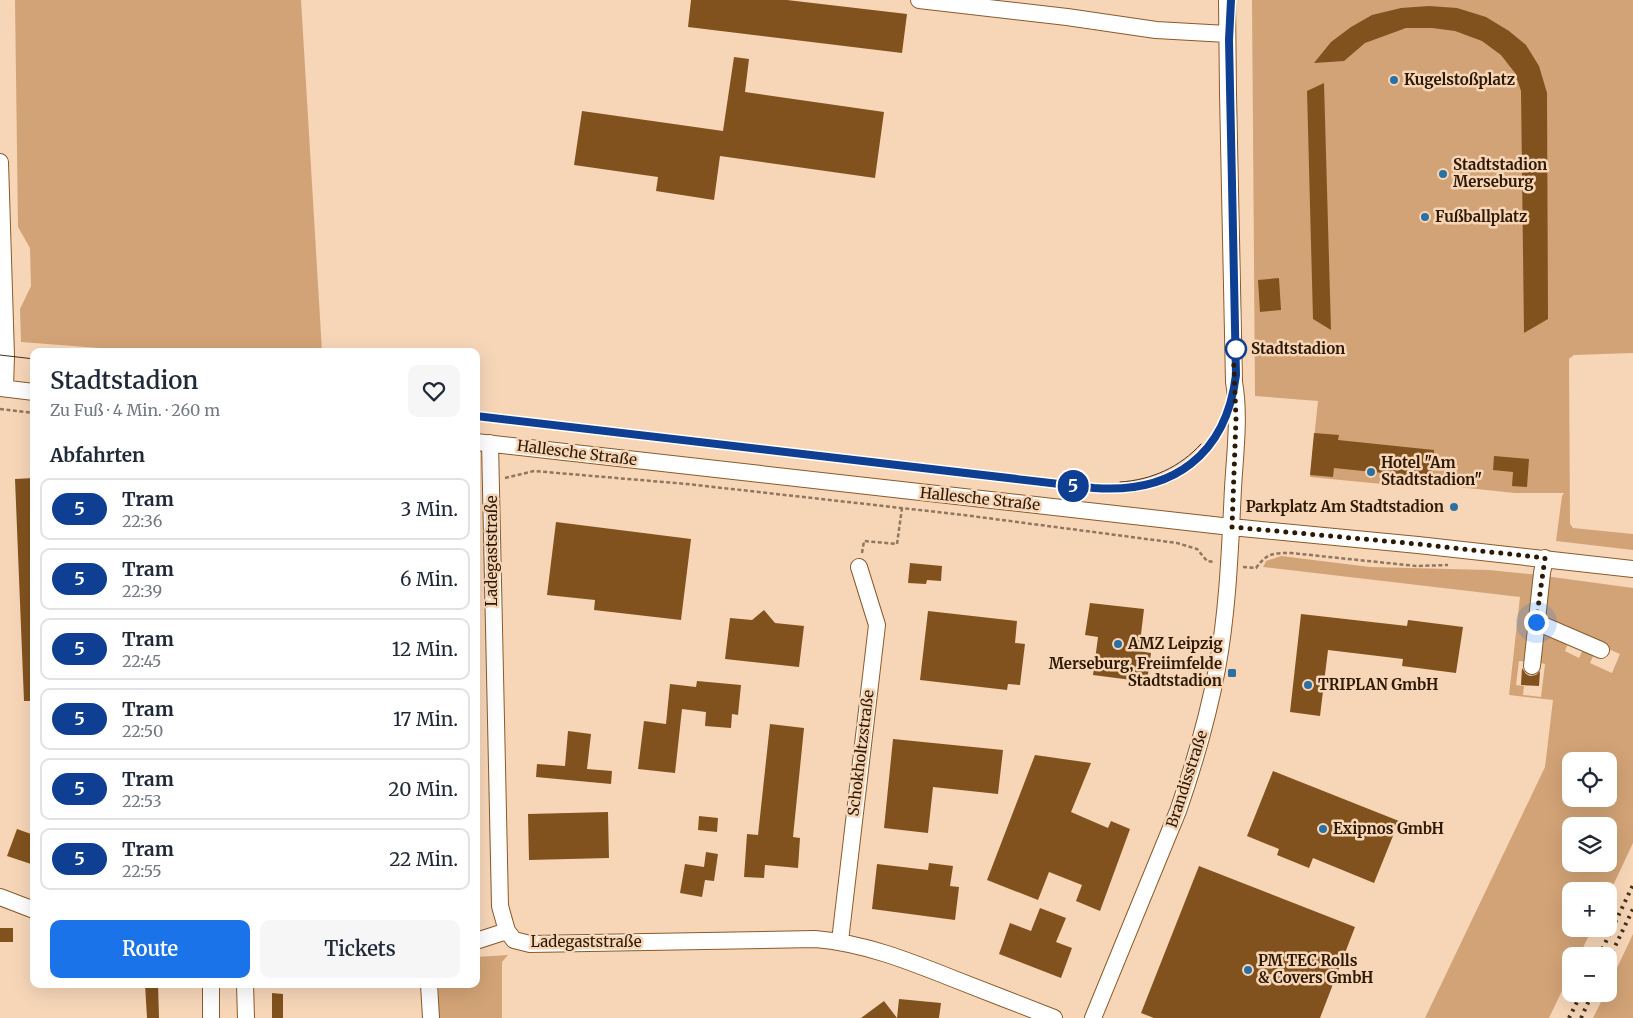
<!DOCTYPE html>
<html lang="de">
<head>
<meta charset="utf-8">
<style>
	body { margin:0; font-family:Merriweather,serif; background:#f6f6f7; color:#1f2937; height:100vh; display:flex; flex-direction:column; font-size:19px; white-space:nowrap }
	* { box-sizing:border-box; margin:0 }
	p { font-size:16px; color:#747a83 }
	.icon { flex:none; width:28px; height:28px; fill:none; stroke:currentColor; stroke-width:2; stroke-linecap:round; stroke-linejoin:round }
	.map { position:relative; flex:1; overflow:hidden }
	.side { position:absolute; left:30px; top:348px; width:450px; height:640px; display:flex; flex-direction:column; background:#fff; border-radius:10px; box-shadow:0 5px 20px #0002 }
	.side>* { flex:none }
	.badge { padding:0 10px; border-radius:16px; font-size:18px; line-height:32px }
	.controls { position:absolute; left:1562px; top:752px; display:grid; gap:10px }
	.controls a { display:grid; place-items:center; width:55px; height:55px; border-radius:10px; background:#fff; box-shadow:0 5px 20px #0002; font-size:25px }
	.you { position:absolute; width:25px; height:25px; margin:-12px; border:4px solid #fff; border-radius:50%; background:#1a73e8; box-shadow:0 0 0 8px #1a73e833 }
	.map>.badge { position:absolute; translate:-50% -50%; box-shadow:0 0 0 2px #fff }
	h2 { padding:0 20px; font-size:19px; line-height:45px }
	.round { display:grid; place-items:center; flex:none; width:52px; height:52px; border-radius:10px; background:#f6f6f7 }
	.overview { display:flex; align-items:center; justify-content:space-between; height:85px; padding:0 20px }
	h1 { font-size:24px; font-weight:600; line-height:38px }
	.cta { display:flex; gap:10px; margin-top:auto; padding:10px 20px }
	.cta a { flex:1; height:58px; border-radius:10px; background:#1a73e8; color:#fff; font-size:20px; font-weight:600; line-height:58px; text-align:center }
	.cta a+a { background:#f6f6f7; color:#1f2937 }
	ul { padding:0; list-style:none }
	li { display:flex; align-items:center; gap:15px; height:62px; margin:0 10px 8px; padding:0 10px; border:2px solid #e0e1e3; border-radius:10px }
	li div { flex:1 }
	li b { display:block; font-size:19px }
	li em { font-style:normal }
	li .badge { min-width:55px; font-weight:700; text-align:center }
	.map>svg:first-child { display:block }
</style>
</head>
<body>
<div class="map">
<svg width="1633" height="1018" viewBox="0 0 1633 1018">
	<rect width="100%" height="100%" fill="#f7d6b8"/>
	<path fill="#d2a376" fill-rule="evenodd" d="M 15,0 L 301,0 L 322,351 L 139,351 L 21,342 L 20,309 L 31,286 L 30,248 L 18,227 Z
		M 1252,0 L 1633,0 L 1633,353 L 1574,355 L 1569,359 L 1570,524 L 1573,528 L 1633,534 L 1633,550 L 1556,541 L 1562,496 L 1564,493 L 1515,493 L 1448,486 L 1382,484 L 1310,477 L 1318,401 L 1255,396 Z
		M 1281,556 L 1370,567 L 1489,570 L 1538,575 L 1528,662 L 1519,661 L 1516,685 L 1524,686 L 1523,695 L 1541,697 L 1545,664 L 1536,662 L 1540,628 L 1569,641 L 1565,651 L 1579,658 L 1584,647 L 1595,652 L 1590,663 L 1612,673 L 1620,654 L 1552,625 L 1542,612 L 1545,576 L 1633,588 L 1633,843 L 1609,894 L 1609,891 L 1571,891 L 1571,929 L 1592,929 L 1579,956 L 1571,956 L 1571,972 L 1549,1018 L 1425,1018 L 1545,767 L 1553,700 L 1509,695 L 1520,597 L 1263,567 L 1266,561 ZM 1571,761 L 1609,761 L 1609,799 L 1571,799 ZM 1571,826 L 1609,826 L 1609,864 L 1571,864 Z
		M 1633,934 L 1633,1018 L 1593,1018 L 1605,994 L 1609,994 L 1609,985 Z
		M 508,955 L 502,962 L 502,1018 L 439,1018 L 438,984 L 476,984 L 476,957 Z"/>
	<path fill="#81521e" d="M 691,0 L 787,0 L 907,14 L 902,53 L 688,27 Z
		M 1429,6 L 1457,8 L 1486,17 L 1509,31 L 1526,45 L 1539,66 L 1547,93 L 1548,319 L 1524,333 L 1521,91 L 1515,73 L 1501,55 L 1482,41 L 1455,31 L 1432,28 L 1406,28 L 1365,43 L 1344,61 L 1314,63 L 1331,42 L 1351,27 L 1372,15 L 1401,8 Z
		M 734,57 L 749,59 L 745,92 L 884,112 L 875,178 L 720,156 L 714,200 L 656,191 L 658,177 L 574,165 L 582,111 L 723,131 Z
		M 1324,83 L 1331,330 L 1313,319 L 1307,91 Z
		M 1279,278 L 1281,310 L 1260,312 L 1258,280 Z
		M 1314,433 L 1339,435 L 1338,440 L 1434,450 L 1431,478 L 1334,468 L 1333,477 L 1310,475 Z
		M 1494,456 L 1529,459 L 1527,487 L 1512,486 L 1513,472 L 1493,470 Z
		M 34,478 L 34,701 L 24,701 L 15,479 Z
		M 556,522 L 691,539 L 681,620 L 594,610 L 595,600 L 547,595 Z
		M 910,563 L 942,566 L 941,581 L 927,580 L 926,584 L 908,583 Z
		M 1090,603 L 1144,609 L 1139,651 L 1151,653 L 1147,682 L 1093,675 L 1098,637 L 1085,635 Z
		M 764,610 L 775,623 L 804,626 L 799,667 L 725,659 L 730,618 L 752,620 Z
		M 928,611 L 1017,621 L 1015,643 L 1025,644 L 1020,685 L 1008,684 L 1007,690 L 920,680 Z
		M 1301,614 L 1407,626 L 1408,620 L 1463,627 L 1456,673 L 1402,666 L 1403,659 L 1328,650 L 1320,716 L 1290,712 Z
		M 1522,668 L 1526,674 L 1530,676 L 1536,675 L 1540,671 L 1539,686 L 1521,685 Z
		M 697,681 L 741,685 L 738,715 L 732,714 L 731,728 L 705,726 L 706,712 L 682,709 L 675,773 L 638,769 L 644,721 L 666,724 L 670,684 L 696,687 Z
		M 770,724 L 804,728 L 793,837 L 800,838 L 798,868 L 765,865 L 764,878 L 744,877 L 747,834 L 758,835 Z
		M 568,731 L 591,734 L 587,769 L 612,771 L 611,784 L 536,777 L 537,764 L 565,766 Z
		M 893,739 L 1003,750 L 998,794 L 933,787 L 928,833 L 884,828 Z
		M 1035,755 L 1091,763 L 1071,812 L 1108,828 L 1111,821 L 1130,829 L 1100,911 L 1076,901 L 1082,885 L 1049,872 L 1038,900 L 987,880 Z
		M 1273,771 L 1399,821 L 1374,883 L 1313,858 L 1309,868 L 1277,855 L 1279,849 L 1247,836 Z
		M 608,812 L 609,858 L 529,860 L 528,814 Z
		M 699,816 L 718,818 L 717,832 L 698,830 Z
		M 17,829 L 34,835 L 34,865 L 7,856 Z
		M 706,852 L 718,854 L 714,881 L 705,880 L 702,897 L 680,893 L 685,864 L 704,867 Z
		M 929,863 L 953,866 L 950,886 L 959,887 L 955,920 L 872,909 L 877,864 L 928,870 Z
		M 1199,866 L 1355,927 L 1320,1018 L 1154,1018 L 1141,1013 Z
		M 1040,908 L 1066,918 L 1056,942 L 1072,948 L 1061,978 L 999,954 L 1010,923 L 1031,931 Z
		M 0,928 L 13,928 L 13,942 L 0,942 Z
		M 145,984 L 158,984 L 159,1018 L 147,1018 Z
		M 272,993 L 283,994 L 283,1018 L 272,1018 Z
		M 899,999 L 941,1003 L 939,1018 L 897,1018 Z
		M 884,1001 L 897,1018 L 861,1018 Z"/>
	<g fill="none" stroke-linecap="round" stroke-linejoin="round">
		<defs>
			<path id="minor" d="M 919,0 L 1067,17 L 1156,30 L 1227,34
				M 0,162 L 6,356 L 5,388
				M 0,388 L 34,392
				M 476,442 L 1231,527 L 1418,545 L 1633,569
				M 490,443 L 500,906 L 507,931 L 514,940 L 530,944 L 815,939 C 864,943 909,961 954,979 C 987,992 1021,1005 1054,1018
				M 1536,622 L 1601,650
				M 1532,666 L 1542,573 L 1545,558
				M 0,897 L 34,910
				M 476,941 L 507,931
				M 840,941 L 877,625 L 859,567
				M 211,984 L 211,1018
				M 245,984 L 246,1018
				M 429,984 L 431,1018
				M 1093,1018 L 1178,811 C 1194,765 1208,717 1217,669 C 1228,609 1230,549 1233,488 C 1235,453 1240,416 1234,382 L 1228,94 L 1227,0"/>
		</defs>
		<use href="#minor" stroke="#8b5a28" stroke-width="18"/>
		<path stroke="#90765d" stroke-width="2.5" stroke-dasharray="4 2.5" stroke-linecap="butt" d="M 0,409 L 34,413
			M 505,478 L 534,471 L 687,484 L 964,515 L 1177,543 L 1197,549 L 1207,561 L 1215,562
			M 862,553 L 864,541 L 897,544 L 902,508
			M 1243,567 L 1256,568 C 1267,553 1273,553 1291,553 L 1416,566 L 1448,565"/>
		<use href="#minor" stroke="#fff" stroke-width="16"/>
		<path stroke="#45301a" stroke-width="1" d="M 0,355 L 34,359
			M 476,416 L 1094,488 C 1173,494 1226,455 1236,375 L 1229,41 L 1231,0
			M 1120,482 C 1152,480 1180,467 1201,444"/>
		<path stroke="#45301a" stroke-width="4" stroke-dasharray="2.5 5" stroke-linecap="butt" d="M 1599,956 L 1633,885
			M 1609,959 L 1633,909
			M 1569,1018 L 1581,994
			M 1581,1018 L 1592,994"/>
	</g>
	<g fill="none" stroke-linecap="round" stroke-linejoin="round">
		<defs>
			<path id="line" d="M 476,416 L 1094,488 C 1173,494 1226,455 1236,375 L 1229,40 L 1231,0"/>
		</defs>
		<use href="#line" stroke="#fff" stroke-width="11"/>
		<use href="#line" stroke="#0f3f93" stroke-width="8"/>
		<path stroke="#2d1904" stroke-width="5" stroke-dasharray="0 9" d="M 1236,349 L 1233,344 L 1236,419 L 1232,527 L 1418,544 L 1545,558 L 1536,622"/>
	</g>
	<g fill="#2970a5" stroke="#f7d6b8" stroke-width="2">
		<circle cx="1394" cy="80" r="5"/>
		<circle cx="1443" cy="174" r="5"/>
		<circle cx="1425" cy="217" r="5"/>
		<circle cx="1371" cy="472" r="5"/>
		<circle cx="1454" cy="507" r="5"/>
		<circle cx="1118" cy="644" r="5"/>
		<rect x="1227" y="668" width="10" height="10" rx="2.5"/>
		<circle cx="1308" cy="685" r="5"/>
		<circle cx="1323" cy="829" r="5"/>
		<circle cx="1248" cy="970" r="5"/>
	</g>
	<circle fill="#fff" stroke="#0f3f93" stroke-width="2.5" cx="1236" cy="349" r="10"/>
	<g text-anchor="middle" stroke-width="5" stroke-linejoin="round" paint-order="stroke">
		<g font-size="15" font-weight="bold" fill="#2d1904" stroke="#f7d6b8" text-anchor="start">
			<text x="1404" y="85">Kugelstoßplatz</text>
			<text x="1453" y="170">Stadtstadion<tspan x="1453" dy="17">Merseburg</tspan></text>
			<text x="1435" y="222">Fußballplatz</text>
			<text x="1381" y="468">Hotel "Am<tspan x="1381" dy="17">Stadtstadion"</tspan></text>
			<text x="1444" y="512" text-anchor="end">Parkplatz Am Stadtstadion</text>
			<text x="1128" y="649">AMZ Leipzig</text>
			<text x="1222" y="669" text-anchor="end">Merseburg, Freiimfelde<tspan x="1222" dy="17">Stadtstadion</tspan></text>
			<text x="1318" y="690">TRIPLAN GmbH</text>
			<text x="1333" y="834">Exipnos GmbH</text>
			<text x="1258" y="966">PM TEC Rolls<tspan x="1258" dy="17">&amp; Covers GmbH</tspan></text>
		</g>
		<g font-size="15" font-weight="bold" fill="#2d1904" stroke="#f7d6b8" text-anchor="start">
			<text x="1251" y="354">Stadtstadion</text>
		</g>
		<g font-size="15" fill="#2d1904" stroke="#f7d6b8">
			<text transform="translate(577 453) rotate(7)" y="5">Hallesche Straße</text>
			<text transform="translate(980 499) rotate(6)" y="5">Hallesche Straße</text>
			<text transform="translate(492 551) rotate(-90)" y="5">Ladegaststraße</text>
			<text transform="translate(861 753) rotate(-83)" y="5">Schokholtzstraße</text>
			<text transform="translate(1187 779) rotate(-72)" y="5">Brandisstraße</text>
			<text x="586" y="947">Ladegaststraße</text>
		</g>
	</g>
</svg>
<div class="controls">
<a><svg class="icon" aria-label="locate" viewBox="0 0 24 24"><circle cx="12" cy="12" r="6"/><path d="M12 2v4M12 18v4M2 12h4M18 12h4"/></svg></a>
<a><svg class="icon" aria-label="layers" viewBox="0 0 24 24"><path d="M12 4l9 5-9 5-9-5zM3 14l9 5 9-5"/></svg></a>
<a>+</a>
<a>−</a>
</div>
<div class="you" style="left:1536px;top:622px"></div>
<b class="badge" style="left:1073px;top:486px;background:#0f3f93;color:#fff">5</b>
<section class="side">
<div class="overview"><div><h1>Stadtstadion</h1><p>Zu Fuß · 4 Min. · 260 m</p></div><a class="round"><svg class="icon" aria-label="heart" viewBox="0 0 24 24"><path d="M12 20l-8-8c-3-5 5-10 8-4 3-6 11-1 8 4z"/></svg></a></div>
<h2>Abfahrten</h2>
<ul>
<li><span class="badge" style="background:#0f3f93;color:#fff">5</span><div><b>Tram</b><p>22:36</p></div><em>3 Min.</em></li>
<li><span class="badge" style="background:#0f3f93;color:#fff">5</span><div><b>Tram</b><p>22:39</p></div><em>6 Min.</em></li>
<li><span class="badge" style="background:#0f3f93;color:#fff">5</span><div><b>Tram</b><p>22:45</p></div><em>12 Min.</em></li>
<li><span class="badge" style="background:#0f3f93;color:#fff">5</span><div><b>Tram</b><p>22:50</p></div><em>17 Min.</em></li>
<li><span class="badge" style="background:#0f3f93;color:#fff">5</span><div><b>Tram</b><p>22:53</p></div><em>20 Min.</em></li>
<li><span class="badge" style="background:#0f3f93;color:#fff">5</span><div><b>Tram</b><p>22:55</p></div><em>22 Min.</em></li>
</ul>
<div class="cta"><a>Route</a><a>Tickets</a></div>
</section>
</div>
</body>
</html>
